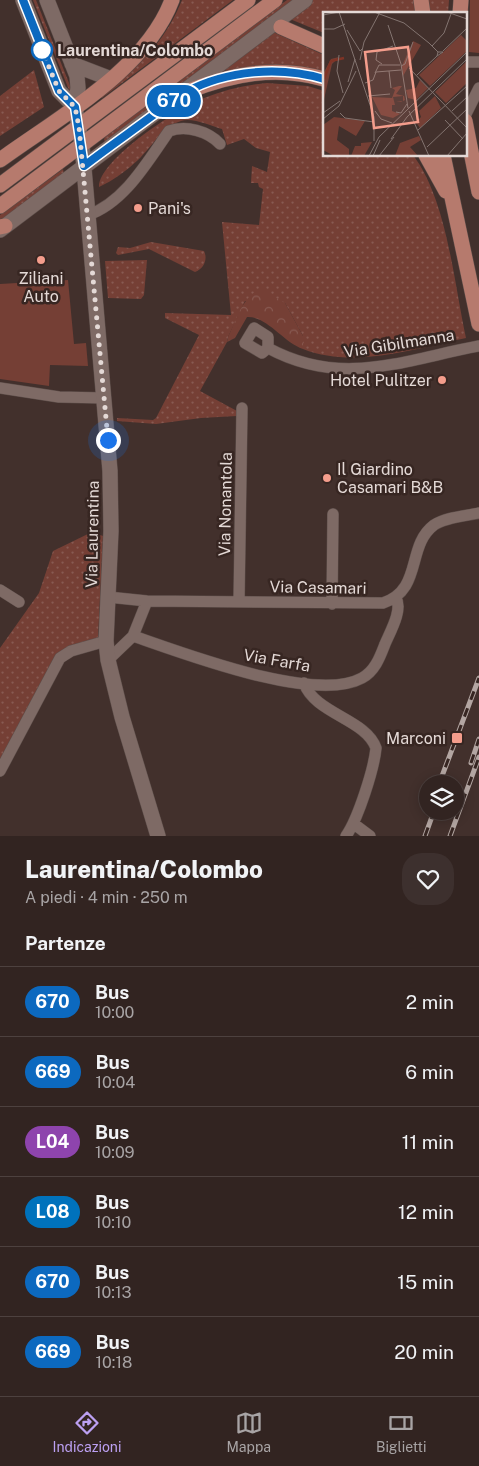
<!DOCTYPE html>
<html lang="it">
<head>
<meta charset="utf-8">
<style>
	body { margin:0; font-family:"Public Sans",sans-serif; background:#3d302e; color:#f1f3f6; height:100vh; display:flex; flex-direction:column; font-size:19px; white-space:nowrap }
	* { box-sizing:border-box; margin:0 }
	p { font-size:16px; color:#a8a4a5 }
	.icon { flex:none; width:28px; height:28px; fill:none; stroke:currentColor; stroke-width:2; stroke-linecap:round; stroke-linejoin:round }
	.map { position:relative; height:836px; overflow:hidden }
	.panel { display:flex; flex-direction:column; background:#322421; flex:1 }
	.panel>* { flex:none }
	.badge { padding:0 10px; border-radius:16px; font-size:18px; line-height:32px }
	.fabs { position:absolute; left:419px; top:775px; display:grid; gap:10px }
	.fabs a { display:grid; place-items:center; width:45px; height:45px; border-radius:50%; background:#322421; box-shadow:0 2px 12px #0003,0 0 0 1px #4d413f; font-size:25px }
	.you { position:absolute; width:25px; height:25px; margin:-12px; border:4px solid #fff; border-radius:50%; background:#1a73e8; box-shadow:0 0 0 8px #1a73e833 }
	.map>.badge { position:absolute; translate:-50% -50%; box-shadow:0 0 0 2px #fff }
	h2 { padding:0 25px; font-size:19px; line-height:45px }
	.round { display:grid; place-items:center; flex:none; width:52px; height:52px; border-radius:20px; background:#3d302e }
	.head { display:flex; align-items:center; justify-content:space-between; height:85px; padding:0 25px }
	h1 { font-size:24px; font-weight:800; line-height:38px }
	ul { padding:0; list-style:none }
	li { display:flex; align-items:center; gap:15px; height:70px; padding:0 25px; border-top:1px solid #4d413f }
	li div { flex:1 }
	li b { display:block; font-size:19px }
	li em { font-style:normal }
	li .badge { min-width:55px; font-weight:700; text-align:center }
	.menu { display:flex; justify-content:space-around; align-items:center; height:70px; border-top:1px solid #4d413f; background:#322421; font-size:14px; color:#a8a4a5 }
	.menu a { display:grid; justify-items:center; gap:2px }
	.menu .active { color:#bca0f2 }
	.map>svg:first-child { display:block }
</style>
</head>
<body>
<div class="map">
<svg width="479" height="836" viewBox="0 0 479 836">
	<defs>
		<pattern id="grass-dots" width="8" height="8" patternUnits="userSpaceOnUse" patternTransform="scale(1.25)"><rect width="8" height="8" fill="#753f35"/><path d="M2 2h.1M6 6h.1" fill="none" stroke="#885a52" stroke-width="1.8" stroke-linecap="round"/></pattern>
		<pattern id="forest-crowns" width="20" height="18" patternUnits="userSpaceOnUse" patternTransform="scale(1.25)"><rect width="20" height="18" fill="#753f35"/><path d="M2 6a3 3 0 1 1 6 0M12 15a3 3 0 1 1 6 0" fill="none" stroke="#885a52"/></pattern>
	</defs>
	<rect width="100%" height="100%" fill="#42302c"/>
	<path fill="url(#grass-dots)" d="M 33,0 L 36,0 L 71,88 L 69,90 Z
		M 182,0 L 233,0 L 102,98 L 100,97 C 136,69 165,43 182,0 Z
		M 287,0 L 297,0 L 106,142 L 104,140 L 105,136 Z
		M 309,0 L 415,0 L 417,14 L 324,14 L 324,33 L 285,17 Z
		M 425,0 L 449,0 L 448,14 L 427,14 Z
		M 271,31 L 324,55 L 324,75 L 228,72 L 225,70 Z
		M 34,70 L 44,107 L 0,136 L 0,96 Z
		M 267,83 L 308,86 L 324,91 L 324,155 L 413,155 C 447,200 454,283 466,338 C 414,349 354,369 303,349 L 303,336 L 285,303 L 245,301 L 228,337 L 227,342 L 200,391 L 237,411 L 237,416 L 201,418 L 156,424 L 117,421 L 117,418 L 153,420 L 156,418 L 199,335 L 165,318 L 165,313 L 231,315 L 222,222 L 259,225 L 263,189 L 259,187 L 258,183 L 251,183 L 252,166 L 267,172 L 270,152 L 256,148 L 244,139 L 227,145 L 222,129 C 211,126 192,117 181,121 C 163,126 151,148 138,160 C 126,171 114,180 99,187 C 99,159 179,108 204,98 C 224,90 245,85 267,83 Z
		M 63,169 L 64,174 L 0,221 L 0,215 Z
		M 151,242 L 204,251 C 208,259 204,269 195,272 L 149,249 L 118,255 L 116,253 L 118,247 L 130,248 Z
		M 147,260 L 144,295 L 141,299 L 108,298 L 105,261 Z
		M 92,532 L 103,536 L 98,639 L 71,647 L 0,760 L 0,648 L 39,593 L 53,551 Z"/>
	<path fill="url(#forest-crowns)" d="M 260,289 L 285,303 L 303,336 L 303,349 C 283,342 267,316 247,317 L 235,338 L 227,342 L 228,337 C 236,321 242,297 260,289 Z"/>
	<path fill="#753f35" d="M 470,0 L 479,0 L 479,53 L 469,52 Z
		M 68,280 L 74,344 L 86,343 L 88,366 L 50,365 L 49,386 L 0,379 L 0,284 Z"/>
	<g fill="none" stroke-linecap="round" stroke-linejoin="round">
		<defs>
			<path id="street" d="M 465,62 L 479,62
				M 465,116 L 479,88
				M 88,215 C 124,203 148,161 169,131 C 186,125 208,131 220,144
				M 254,328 L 268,337 L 268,348 L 262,353 L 245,343 Z
				M 268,348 C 342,388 403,360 479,346
				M 0,388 L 59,397 L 104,398
				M 0,590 L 19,602
				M 108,597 L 147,601 L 383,603 C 423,590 406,546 434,525 C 446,517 465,516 479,513
				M 239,602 L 242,408
				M 332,604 L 333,514
				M 133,636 L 147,601
				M 108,660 L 133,636 C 183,653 315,704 362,678 C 375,671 380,657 385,644 C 390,632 403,610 396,598
				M 304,683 C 315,714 366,719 376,748 C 374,769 358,819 346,836
				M 0,771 L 60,658 L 71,651 L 106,641
				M 354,824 L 370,836"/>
			<path id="secondary" d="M 23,0 L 59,91 L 75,107
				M 47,0 L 77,76 L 78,88 L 75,107 L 82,145 L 110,471 L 111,531 L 106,641 L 108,660 L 122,717 L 158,836
				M 72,64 L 111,79
				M 0,230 L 305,0"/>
			<path id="primary" d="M 421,0 L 423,14
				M 460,14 L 461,0
				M 281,27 L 324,46
				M 186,92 C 231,74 276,65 324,79
				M 465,121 L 479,192
				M 426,155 L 446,191
				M 443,155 L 479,324
				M 0,160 C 59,117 146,70 172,0
				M 0,185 L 248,0
				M 0,206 L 275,0
				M 0,227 L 5,226"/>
		</defs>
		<use href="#street" stroke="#5d4e4a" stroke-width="12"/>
		<use href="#secondary" stroke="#5d4e4a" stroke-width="16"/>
		<use href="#primary" stroke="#5d4e4a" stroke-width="16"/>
		<use href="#street" stroke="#7e6a65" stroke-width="11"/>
		<use href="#secondary" stroke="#7e6a65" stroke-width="15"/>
		<use href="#primary" stroke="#b67a6d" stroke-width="15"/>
		<defs>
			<path id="rail" d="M 471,763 L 479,739
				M 439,784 L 479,678
				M 425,836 L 434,811
				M 450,836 L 479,757"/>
		</defs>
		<use href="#rail" stroke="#b3a6a2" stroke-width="5"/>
		<use href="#rail" stroke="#372622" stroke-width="3" stroke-dasharray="9" stroke-linecap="butt"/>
	</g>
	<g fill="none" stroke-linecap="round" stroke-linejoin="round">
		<defs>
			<path id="line" d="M 23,0 L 59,91 L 75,107 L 84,166 C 106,149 129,133 152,116 C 163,108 174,98 186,92 C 227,70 280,66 324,79"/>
		</defs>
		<use href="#line" stroke="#fff" stroke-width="11"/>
		<use href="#line" stroke="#0c69bf" stroke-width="8"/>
		<path stroke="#e4d9d6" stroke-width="5" stroke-dasharray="0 9" d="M 42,50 L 59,91 L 75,107 L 79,127 L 108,440"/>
	</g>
	<circle fill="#fff" stroke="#0c69bf" stroke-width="2.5" cx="42" cy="50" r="10"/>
	<g fill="#f49d8c" stroke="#372622" stroke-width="2">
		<circle cx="138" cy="208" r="5"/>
		<circle cx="41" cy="260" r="5"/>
		<circle cx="442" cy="380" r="5"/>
		<circle cx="327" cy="478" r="5"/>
		<rect x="451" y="732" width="12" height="12" rx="2.5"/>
	</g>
	<g text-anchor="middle" stroke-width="5" stroke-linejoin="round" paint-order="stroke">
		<g font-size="16" font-weight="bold" fill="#e4d9d6" stroke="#372622" text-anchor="start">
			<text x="57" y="56">Laurentina/Colombo</text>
		</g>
		<g font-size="16" fill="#e4d9d6" stroke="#372622" text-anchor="start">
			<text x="148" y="214">Pani's</text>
			<text x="41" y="284" text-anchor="middle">Ziliani<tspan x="41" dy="18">Auto</tspan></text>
			<text x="432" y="386" text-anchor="end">Hotel Pulitzer</text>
			<text x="337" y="475">Il Giardino<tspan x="337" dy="18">Casamari B&amp;B</tspan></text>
			<text x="446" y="744" text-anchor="end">Marconi</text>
		</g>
		<g font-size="16" fill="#e4d9d6" stroke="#372622">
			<text transform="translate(399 343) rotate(-9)" y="6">Via Gibilmanna</text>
			<text transform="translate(225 504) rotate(-89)" y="6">Via Nonantola</text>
			<text transform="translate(92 534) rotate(-89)" y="6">Via Laurentina</text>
			<text transform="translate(318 587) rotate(1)" y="6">Via Casamari</text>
			<text transform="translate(277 660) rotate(10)" y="6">Via Farfa</text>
		</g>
	</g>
	<g transform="translate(323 12)">
		<rect width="144" height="144" fill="#42302c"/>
		<path d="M 90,29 L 98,33 L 80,64 L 79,54 ZM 76,74 L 79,74 L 73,82 L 81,84 L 82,88 L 78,90 L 73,90 L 80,89 L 80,84 L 70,85 L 72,93 L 69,93 L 69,99 L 77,102 L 70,106 L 58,103 L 49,85 L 69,86 L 72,78 L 69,76 ZM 11,105 L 42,109 L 33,124 L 16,114 L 14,128 L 26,137 L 26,144 L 11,144 L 0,138 L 0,113 ZM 96,124 L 98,128 L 87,135 L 95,144 L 72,144 L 77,131 ZM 49,130 L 41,144 L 28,144 L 32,134 L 38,134 L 38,131 Z" fill="#753f35"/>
		<path d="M 16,45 L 9,52 L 0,92 L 0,62 L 8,47 Z" fill="#753f35"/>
		<path d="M 138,23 L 144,29 L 144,39 L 107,74 L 96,63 ZM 144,49 L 144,71 L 123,91 L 112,80 ZM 97,68 L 105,76 L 93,88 L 85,86 L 83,78 L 93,76 ZM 112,84 L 118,96 L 97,116 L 93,110 L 98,105 L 96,99 Z" fill="#753f35"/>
		<path fill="none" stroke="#803426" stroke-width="2.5" d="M 1,67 L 8,49 L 21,46"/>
		<path fill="none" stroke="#837470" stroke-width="1" d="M 16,0 L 51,105 L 51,129M 51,0 L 81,11 L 106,31 L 115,40 L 114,44 L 120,40 L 115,40M 124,0 L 144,7M 0,3 L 16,0M 65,13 L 78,52 L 85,96M 0,17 L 11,17 L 22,12M 24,18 L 37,39 L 40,36M 109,34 L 121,21 L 128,2M 120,39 L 144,16M 54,40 L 70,34M 54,40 L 53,48 L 59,52M 16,43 L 14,59 L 20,81M 37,48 L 41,30 L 57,0M 78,54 L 82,52 L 90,30M 86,56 L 144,116M 66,59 L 68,76M 52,61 L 56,53 L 77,53M 94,63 L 114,44M 25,70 L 32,47M 42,71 L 50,68 L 53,60 L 78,58M 45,84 L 67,82M 52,99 L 58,107 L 69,111M 86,99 L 106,144M 129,99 L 144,85M 73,100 L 78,101 L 84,92M 0,101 L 17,89M 17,101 L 22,106 L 51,110M 0,107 L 16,94 L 33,59M 122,108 L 140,127M 95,118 L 144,74M 68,127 L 84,105 L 144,47M 104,135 L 144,97M 46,144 L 56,125 L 144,40M 50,144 L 57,128M 56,144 L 71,125M 124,144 L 144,121"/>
		<path fill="#f49d8c" fill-opacity="0.15" stroke="#f49d8c" stroke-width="2.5" d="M 85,35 L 95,110 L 51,116 L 42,40 Z"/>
		<rect width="144" height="144" fill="none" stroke="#e4d9d6" stroke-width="2.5"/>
	</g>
</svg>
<div class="fabs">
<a><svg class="icon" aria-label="layers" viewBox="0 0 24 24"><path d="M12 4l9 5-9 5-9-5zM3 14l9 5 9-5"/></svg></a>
</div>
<div class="you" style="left:108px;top:440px"></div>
<b class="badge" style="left:174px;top:101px;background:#0c69bf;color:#fff">670</b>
</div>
<section class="panel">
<div class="head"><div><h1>Laurentina/Colombo</h1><p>A piedi · 4 min · 250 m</p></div><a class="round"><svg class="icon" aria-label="heart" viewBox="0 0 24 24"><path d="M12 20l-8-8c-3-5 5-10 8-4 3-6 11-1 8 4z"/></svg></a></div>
<h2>Partenze</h2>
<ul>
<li><span class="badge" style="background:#0c69bf;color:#fff">670</span><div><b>Bus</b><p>10:00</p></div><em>2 min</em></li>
<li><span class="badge" style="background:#0c69bf;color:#fff">669</span><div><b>Bus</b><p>10:04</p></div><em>6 min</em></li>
<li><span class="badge" style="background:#8e44ad;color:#fff">L04</span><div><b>Bus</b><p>10:09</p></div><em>11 min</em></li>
<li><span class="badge" style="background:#0072bc;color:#fff">L08</span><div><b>Bus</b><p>10:10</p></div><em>12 min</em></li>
<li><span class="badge" style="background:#0c69bf;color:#fff">670</span><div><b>Bus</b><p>10:13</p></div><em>15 min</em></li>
<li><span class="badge" style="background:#0c69bf;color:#fff">669</span><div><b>Bus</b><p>10:18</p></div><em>20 min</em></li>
</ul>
</section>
<nav class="menu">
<a class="active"><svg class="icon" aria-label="directions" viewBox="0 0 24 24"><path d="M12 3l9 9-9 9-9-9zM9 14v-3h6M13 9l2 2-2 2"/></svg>Indicazioni</a>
<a><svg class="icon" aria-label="map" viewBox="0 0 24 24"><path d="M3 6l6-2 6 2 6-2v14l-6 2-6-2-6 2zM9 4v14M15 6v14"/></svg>Mappa</a>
<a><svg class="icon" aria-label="tickets" viewBox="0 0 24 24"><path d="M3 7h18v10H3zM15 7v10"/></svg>Biglietti</a>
</nav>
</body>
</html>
